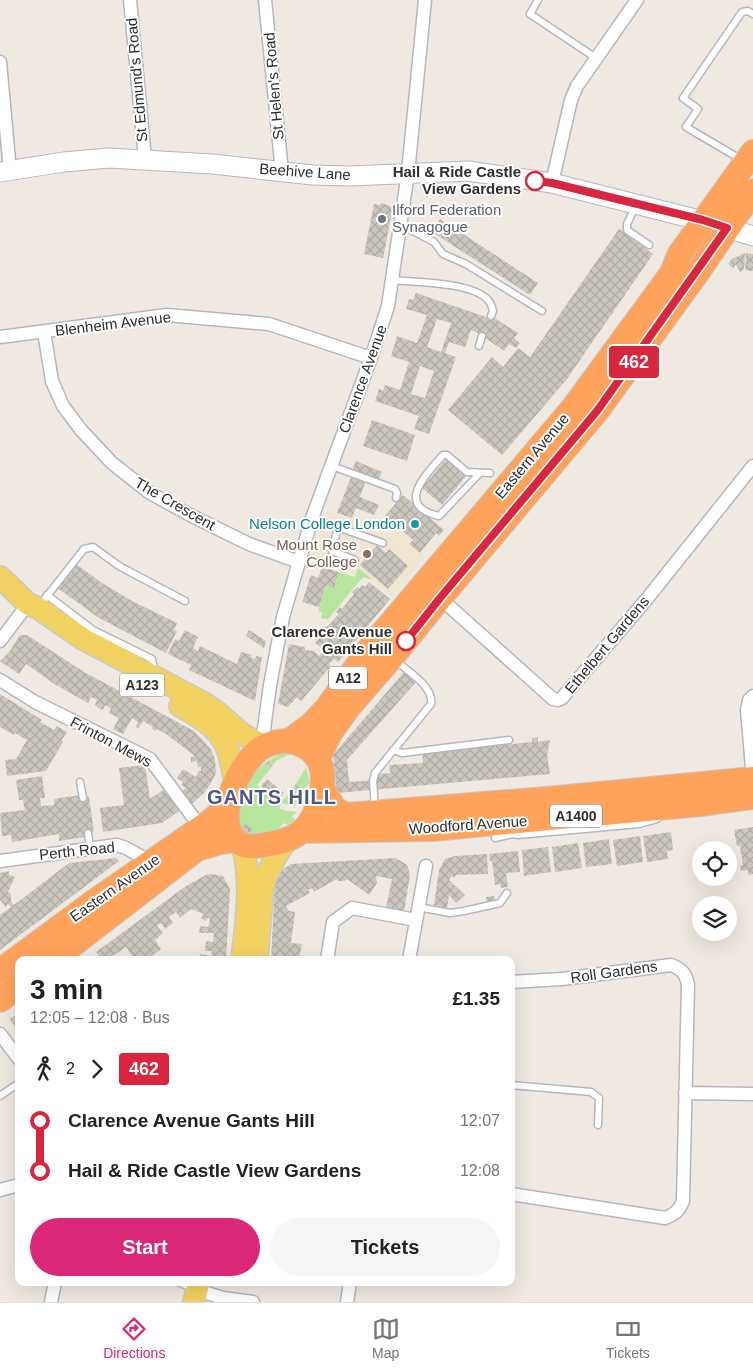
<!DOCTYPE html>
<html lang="en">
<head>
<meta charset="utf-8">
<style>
	body { margin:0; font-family:Arial,sans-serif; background:#f6f6f6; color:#222; height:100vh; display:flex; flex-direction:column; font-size:19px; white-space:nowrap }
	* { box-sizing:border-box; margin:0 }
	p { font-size:16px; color:#767676 }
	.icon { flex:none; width:28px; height:28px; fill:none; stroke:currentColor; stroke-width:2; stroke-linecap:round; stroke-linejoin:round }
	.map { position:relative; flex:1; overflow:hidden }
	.details { position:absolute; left:15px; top:956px; width:500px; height:330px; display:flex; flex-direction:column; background:#fff; border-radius:10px; box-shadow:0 5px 20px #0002 }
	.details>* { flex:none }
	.badge { padding:0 10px; border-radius:4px; font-size:18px; line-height:32px }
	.tools { position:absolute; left:692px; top:841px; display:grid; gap:10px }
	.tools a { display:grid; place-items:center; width:45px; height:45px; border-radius:50%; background:#fff; box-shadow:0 5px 20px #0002; font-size:25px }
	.map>.badge { position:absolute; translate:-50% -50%; box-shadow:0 0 0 2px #fff }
	.legs { display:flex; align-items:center; gap:8px; height:55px; padding:0 15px; font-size:16px }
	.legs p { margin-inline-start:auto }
	.summary { display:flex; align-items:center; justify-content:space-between; height:85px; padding:0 15px }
	h1 { font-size:28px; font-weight:800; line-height:38px }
	.button { display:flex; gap:10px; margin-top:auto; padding:10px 15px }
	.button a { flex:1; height:58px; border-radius:30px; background:#db2777; color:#fff; font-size:20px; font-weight:800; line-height:58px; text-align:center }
	.button a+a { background:#f6f6f6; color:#222 }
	ul { padding:0 15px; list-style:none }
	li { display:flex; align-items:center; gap:18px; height:50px; font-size:19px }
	li i { display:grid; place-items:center; width:8px; height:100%; margin:0 6px; background:currentColor }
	li i::after { content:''; width:12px; height:12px; margin:-6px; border:4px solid; border-radius:50%; background:#fff }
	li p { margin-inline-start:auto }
	li:first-child i { background:linear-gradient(#0000 50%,currentColor 0) }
	li:last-child i { background:linear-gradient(currentColor 50%,#0000 0) }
	.dock { display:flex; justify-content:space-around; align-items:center; height:70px; border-top:1px solid #e0e0e0; background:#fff; font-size:14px; color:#767676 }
	.dock a { display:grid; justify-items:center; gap:2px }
	.dock .current { color:#db2777 }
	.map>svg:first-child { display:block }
</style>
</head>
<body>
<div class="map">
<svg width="753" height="1302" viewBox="0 0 753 1302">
	<defs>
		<pattern id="building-cross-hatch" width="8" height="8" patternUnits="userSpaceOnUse" patternTransform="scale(1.25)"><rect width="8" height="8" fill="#cbc7bf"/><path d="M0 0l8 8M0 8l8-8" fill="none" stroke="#afaba4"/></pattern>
	</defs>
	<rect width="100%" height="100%" fill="#efe9e1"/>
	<path fill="#f0e6d1" d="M 327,511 L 388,531 L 391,523 L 410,539 L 408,542 L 425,557 L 392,596 L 358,568 L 356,574 L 312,559 Z"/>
	<path fill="#b6e59e" d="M 358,568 L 373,580 L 363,577 L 328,619 L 321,618 L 322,612 L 318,611 L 326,585 L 334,588 L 339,572 L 355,577 Z
		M 283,753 L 290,754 L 276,761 L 273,765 L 268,761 L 266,764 L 271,768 L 257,785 L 280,804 L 290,792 L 299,799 L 295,806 L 282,803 L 279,808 L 287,811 L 297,812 L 292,816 L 295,820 L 288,825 L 284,823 C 271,837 266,835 248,835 L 251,831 L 250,826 L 245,825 L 241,828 L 239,823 L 239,806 L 241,806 L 243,799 L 241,798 C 250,776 260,762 283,753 Z
		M 306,767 L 310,783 L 303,789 L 299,797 L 291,790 L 294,787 L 299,791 L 301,789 L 296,784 Z"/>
	<path fill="url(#building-cross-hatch)" fill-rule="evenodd" d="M 381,203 L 393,207 L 383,258 L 364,254 L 374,204 L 380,205 Z
		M 440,219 L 538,283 L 530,295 L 432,232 Z
		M 619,229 L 653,254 L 567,379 L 502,455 L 448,410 L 492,357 L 503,367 L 518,348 L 530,357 Z
		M 745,253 L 744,270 L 740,272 L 736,264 L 733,268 L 728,264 L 732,259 Z
		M 746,253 L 753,254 L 753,271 L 745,270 Z
		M 416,293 L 492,319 L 493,317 L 518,333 L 514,338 L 520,343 L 516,348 L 509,344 L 504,351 L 480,334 L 471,330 L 465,347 L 449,342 L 445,353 L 456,357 L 429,434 L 414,429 L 419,416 L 375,401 L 379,389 L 383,391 L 385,385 L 400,390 L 409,362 L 391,356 L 397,336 L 417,343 L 427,315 L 406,309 L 409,299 L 413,300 ZM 437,319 L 451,323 L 441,352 L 427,347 ZM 420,366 L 434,371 L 425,398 L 411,394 Z
		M 372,420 L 415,435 L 407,461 L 363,446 Z
		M 446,459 L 466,476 L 442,505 L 422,488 Z
		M 356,461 L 382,472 L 378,482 L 352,471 Z
		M 351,477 L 365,483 L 360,497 L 379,505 L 374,515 L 356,508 L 352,518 L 337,513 Z
		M 403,495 L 444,530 L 439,536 L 436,533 L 420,553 L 409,544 L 413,540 L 385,516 Z
		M 377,545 L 386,553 L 389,549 L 408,566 L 388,589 L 360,565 Z
		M 76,564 L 102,583 L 132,601 L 177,623 L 174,630 L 177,631 L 166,653 L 99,618 L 56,587 Z
		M 322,567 L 339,572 L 334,588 L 326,585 L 319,607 L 302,602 L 311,575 L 318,578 Z
		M 369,582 L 390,599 L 338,662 L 334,659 L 329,664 L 331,666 L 301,701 L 297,697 L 288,707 L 278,704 L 289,644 L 305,647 L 305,650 L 314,651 L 319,656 L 324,650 L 315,643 L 324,632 L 321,630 L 325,626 L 327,627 L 339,614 L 336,612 L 340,607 L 342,609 L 354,594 L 352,592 L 357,587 L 359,589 L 362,585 L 365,587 Z
		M 185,630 L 198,637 L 193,648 L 198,651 L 200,646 L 237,664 L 241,652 L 252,655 L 251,658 L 255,659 L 256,656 L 262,657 L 255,701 L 189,670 L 191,665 L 168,654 L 175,639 L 179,641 Z
		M 249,630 L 266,641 L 264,648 L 246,636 Z
		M 20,635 L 27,635 L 84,672 L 194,731 L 210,748 L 215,759 L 216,773 L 210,785 L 203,794 L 192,804 L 182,791 L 186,788 L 181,785 L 183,782 L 177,778 L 183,769 L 196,777 L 199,771 L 201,771 L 201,767 L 198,767 L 197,761 L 191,762 L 191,757 L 195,757 L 191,753 L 166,734 L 157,729 L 156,731 L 152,729 L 153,727 L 143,721 L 139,728 L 136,727 L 138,722 L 132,718 L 123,734 L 113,729 L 119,718 L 109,713 L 111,708 L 105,705 L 103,710 L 99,708 L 95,705 L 97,700 L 91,697 L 88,703 L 56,685 L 26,664 L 19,674 L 0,661 L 10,651 Z
		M 404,672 L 416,682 L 347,760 L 349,782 L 378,780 L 378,774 L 390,773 L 389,765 L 423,763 L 422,753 L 532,742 L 532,738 L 538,737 L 538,742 L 550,740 L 547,755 L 550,774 L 337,793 L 333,755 Z
		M 0,694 L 42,720 L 40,722 L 54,730 L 57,726 L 67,732 L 61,741 L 63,742 L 46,771 L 7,776 L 5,760 L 16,759 L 27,740 L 15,733 L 14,735 L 0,727 Z
		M 268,761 L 273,765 L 271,768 L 266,764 Z
		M 145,765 L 150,799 L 166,788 L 182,809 L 162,823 L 103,832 L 100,808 L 124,805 L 119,768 Z
		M 42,776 L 45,798 L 40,798 L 41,806 L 54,805 L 54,799 L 80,795 L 80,799 L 89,797 L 94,832 L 85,833 L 85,837 L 59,841 L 59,834 L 12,842 L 11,835 L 2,836 L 0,813 L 25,810 L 23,800 L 19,800 L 16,780 Z
		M 267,779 L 284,793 L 278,800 L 261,786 Z
		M 296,784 L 301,788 L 299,791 L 294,787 Z
		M242.5 829a4.5 4.5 0 1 1 9 0a4.5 4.5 0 1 1-9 0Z
		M 753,827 L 753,874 L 748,875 L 748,870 L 741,871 L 740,865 L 743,865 L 740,846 L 737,846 L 734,830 Z
		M 671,832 L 673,850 L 667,851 L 668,859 L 647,862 L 643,836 Z
		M 640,836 L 643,862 L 617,866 L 613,840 Z
		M 609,839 L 612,864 L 586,867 L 583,843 Z
		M 578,843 L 582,868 L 555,872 L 552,847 Z
		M 548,847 L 551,872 L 524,876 L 522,850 Z
		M 518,851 L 520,872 L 506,873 L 508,887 L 501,888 L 500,884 L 495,885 L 492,861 L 490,861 L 489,854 Z
		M 487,854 L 488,874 L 456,875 L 454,878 L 452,876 L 449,880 L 465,895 L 456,903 L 449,895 L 447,908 L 434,905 L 439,870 L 445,859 L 455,856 Z
		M 116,858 L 119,861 L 0,950 L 0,915 L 11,907 L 8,904 L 6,907 L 0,900 L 0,873 L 9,871 L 9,875 L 15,877 L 8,892 L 11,894 L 11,902 L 14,905 L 69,863 Z
		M 396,858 L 407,865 L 410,875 L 404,912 L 386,908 L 392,879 L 376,876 L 377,883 L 369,895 L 347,879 L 345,881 L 338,881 L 337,879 L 314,892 L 312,888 L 308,890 L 310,893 L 286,906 L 289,911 L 295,912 L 291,943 L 302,944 L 299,960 L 271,960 L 275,880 L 281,870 L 291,864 Z
		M 212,874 L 223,876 L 230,889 L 226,960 L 199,960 L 200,954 L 211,956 L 212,951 L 205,951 L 206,941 L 213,942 L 214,933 L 199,933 L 200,926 L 208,927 L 210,919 L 208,918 L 205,921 L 201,918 L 204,914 L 191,909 L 180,918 L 176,912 L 169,917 L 173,923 L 165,929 L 161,923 L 157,926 L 163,933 L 155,940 L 161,949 L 147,960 L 135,960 L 126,947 L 107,960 L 102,960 L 96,952 L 186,886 L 206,875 Z
		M 494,896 L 495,901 L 487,903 L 486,897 Z
		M 19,1013 L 19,1032 L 10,1019 Z"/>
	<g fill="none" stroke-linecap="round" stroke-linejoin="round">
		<defs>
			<path id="lane" d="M 538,0 L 530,14 L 596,58
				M 742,160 L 686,127 L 698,109 L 683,98 L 742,12 L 748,11 L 753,14
				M 636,205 L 627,224 L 627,230 L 649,245
				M 400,224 L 434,242 L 443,254 L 466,264 L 542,311
				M 391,280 C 415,282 472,282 488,300 C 490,302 492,307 493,311 L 491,316
				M 479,346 L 482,336
				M 332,466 L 395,489 L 397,493 L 396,498
				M 479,474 L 439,516 C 394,506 426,474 443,455 L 447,455 L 467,472 L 490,473
				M 312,518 L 383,543
				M 338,527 L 332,551 L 355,560
				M 47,595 L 93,630 L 152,659 L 153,664 L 143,685
				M 40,605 L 84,549 L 93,547 L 119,566 L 185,601
				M 393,750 L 402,753 L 509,740
				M 80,782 L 83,798
				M 375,808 L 373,781 L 375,773 L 431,704 C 434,686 407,671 395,660
				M 508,829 L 513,834 L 518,835 L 639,824 L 657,819
				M 88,833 L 90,848
				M 495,838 L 513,834
				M 418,907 L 450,913 L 464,911 L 500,903 L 507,893
				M 511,1085 L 591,1092 L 599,1098 L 598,1125
				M 0,1096 L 19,1083
				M 178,1282 L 194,1289"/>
			<path id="street" d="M 130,0 L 145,159
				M 265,0 L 282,172
				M 0,62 L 10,171
				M 552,183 L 571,100 L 577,86 L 637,0
				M 44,332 L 52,381 L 63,406 L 81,430 L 112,463 L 150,493 L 192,516 L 249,544 L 299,562
				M 0,337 L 167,315 L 269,324 L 371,358
				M 440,598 L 553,699 L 558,700 L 562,698 L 646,600 L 753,466
				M 0,641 L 28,604
				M 0,680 L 35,702 L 150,759 L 201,828
				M 259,748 L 264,729 L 270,685 L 283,617 L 299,562 L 312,518 L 371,358 L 388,306 L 408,173 L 425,0
				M 753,779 L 747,710 L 749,700 L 753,696
				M 0,861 L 117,845 L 126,848 L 151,862
				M 327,960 L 333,922 L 352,908 L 416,920
				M 409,960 L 426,866
				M 511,982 L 562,979 L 671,965 C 682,969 686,974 688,985 L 683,1201 C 679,1211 675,1214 665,1218 L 511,1194
				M 0,1034 L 19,1059
				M 685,1093 L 753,1094
				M 0,1190 L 19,1185
				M 197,1290 L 223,1298 L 253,1302
				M 51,1302 L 55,1282
				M 347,1302 L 350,1282"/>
			<path id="secondary" d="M 0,172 L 64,162 L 109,158 L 212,164 L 313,175 L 350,176 L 468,171 L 552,183 L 703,221 L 753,236"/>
			<path id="primary" d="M 0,577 L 28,604 L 38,608 L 83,639 L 202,702 L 217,712 L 242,734 L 264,746
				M 180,706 C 198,716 221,729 228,751 C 231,761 233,772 235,782
				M 242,845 C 253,882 246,922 242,960
				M 257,960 L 263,885 C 268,869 277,854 286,841
				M 194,1302 L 199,1282"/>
			<path id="highway" d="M 289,741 L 311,725 L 327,708 L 369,649 L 573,408 L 672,273 L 679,255 L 753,152
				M 289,741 C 299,743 311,748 317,758 C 330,776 319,817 302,831 C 291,840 278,843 264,845 C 252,847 241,848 233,837 C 216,814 239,764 260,749 C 268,743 279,741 289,741 Z
				M 318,758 L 331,732 L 348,708 L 394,655 L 440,598 L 597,411 L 700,269 L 753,191
				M 322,788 L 335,809 L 346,815 L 557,798 L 753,779
				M 302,831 L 433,829 L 701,804 L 753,797
				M 53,960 L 197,849 L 221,842 L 236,840
				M 0,971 L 95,901 L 211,821 L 229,804
				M 0,1000 L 19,986"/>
		</defs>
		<use href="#lane" stroke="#b4b7c1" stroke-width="9"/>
		<use href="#street" stroke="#b4b7c1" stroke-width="15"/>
		<use href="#secondary" stroke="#b4b7c1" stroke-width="21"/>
		<use href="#primary" stroke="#c9c9c9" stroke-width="24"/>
		<use href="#highway" stroke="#c9c9c9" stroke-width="26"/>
		<use href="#lane" stroke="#fff" stroke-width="6"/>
		<use href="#street" stroke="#fff" stroke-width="12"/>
		<use href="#secondary" stroke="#fff" stroke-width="19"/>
		<use href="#primary" stroke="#f2d163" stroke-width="21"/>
		<use href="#highway" stroke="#ffa35c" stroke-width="24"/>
	</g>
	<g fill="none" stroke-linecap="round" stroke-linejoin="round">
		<defs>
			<path id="line-1" d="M 406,641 L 440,598 L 597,411 L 727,228 L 703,220 L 552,183 L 535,181"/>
		</defs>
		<use href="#line-1" stroke="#fff" stroke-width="11"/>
		<use href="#line-1" stroke="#d7263d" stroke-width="8"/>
	</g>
	<g fill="#fff" stroke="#d7263d" stroke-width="2.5">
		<circle cx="535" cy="181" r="9"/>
		<circle cx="406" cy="641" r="9"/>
	</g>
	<circle fill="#6b7280" stroke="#fff" stroke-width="2" cx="382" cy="219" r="5"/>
	<circle fill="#0f9aa8" stroke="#fff" stroke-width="2" cx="415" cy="524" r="5"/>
	<circle fill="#8d6e63" stroke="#fff" stroke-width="2" cx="367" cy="554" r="5"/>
	<g text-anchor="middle" stroke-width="4" stroke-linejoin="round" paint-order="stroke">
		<g fill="#fff" stroke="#6d6d6d" stroke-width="1">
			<rect x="329" y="666.5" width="38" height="23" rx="4"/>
			<rect x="119.5" y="673.5" width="45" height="23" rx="4"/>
			<rect x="550" y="804.5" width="52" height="23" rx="4"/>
		</g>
		<g font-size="14" font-weight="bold" fill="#2e2e2e">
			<text x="348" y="683">A12</text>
			<text x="142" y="690">A123</text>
			<text x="576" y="821">A1400</text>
		</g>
		<g font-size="15" fill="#2e2e2e" stroke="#fff">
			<text transform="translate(137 80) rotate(-95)" y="5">St Edmund's Road</text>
			<text transform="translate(274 86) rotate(-95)" y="5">St Helen's Road</text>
			<text transform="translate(305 172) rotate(4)" y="5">Beehive Lane</text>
			<text transform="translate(113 324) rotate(-7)" y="5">Blenheim Avenue</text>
			<text transform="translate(363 379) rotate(-70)" y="5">Clarence Avenue</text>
			<text transform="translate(532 456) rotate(-50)" y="5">Eastern Avenue</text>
			<text transform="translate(175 504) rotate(30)" y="5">The Crescent</text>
			<text transform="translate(607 645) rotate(-50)" y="5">Ethelbert Gardens</text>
			<text transform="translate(111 742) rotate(28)" y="5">Frinton Mews</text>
			<text transform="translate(468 825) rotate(-4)" y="5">Woodford Avenue</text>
			<text transform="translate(77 851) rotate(-6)" y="5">Perth Road</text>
			<text transform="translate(115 888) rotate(-35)" y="5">Eastern Avenue</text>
			<text transform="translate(614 972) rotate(-8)" y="5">Roll Gardens</text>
		</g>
		<g font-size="15" font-weight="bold" fill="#2e2e2e" stroke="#fff" text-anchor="end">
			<text x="521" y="177">Hail &amp; Ride Castle<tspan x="521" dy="17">View Gardens</tspan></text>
			<text x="392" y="637">Clarence Avenue<tspan x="392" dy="17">Gants Hill</tspan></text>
		</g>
		<g font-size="15" fill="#5b616d" stroke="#fff" text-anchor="start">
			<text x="392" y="215">Ilford Federation<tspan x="392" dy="17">Synagogue</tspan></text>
		</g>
		<g font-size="15" fill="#0d838f" stroke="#fff" text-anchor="end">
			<text x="405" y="529">Nelson College London</text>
		</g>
		<g font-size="15" fill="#785e54" stroke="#fff" text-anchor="end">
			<text x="357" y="550">Mount Rose<tspan x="357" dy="17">College</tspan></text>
		</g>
		<g font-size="20" font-weight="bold" letter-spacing="1" fill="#4d5680" stroke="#fff">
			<text x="272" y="804">GANTS HILL</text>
		</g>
	</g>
</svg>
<div class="tools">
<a><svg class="icon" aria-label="locate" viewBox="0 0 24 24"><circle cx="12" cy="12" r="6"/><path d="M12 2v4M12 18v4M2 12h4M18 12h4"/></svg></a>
<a><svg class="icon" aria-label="layers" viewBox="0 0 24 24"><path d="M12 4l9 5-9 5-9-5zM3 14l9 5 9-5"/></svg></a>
</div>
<b class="badge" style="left:634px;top:362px;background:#d7263d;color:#fff">462</b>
<section class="details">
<div class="summary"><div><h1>3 min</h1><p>12:05 – 12:08 · Bus</p></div><b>£1.35</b></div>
<div class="legs"><svg class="icon" aria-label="walk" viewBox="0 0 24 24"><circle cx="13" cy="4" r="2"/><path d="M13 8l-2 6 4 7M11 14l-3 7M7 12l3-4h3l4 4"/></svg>2<svg class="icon" aria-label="forward" viewBox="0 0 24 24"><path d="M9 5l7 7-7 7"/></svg><b class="badge" style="background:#d7263d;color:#fff">462</b></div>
<ul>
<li><i style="color:#d7263d"></i><b>Clarence Avenue Gants Hill</b><p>12:07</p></li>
<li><i style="color:#d7263d"></i><b>Hail &amp; Ride Castle View Gardens</b><p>12:08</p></li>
</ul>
<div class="button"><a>Start</a><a>Tickets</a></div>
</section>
</div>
<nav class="dock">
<a class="current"><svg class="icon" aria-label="directions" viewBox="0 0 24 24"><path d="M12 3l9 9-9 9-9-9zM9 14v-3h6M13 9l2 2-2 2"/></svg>Directions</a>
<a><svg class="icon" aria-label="map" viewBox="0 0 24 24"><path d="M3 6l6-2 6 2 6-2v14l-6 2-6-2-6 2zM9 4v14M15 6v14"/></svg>Map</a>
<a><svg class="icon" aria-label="tickets" viewBox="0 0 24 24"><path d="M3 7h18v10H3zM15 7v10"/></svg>Tickets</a>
</nav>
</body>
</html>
